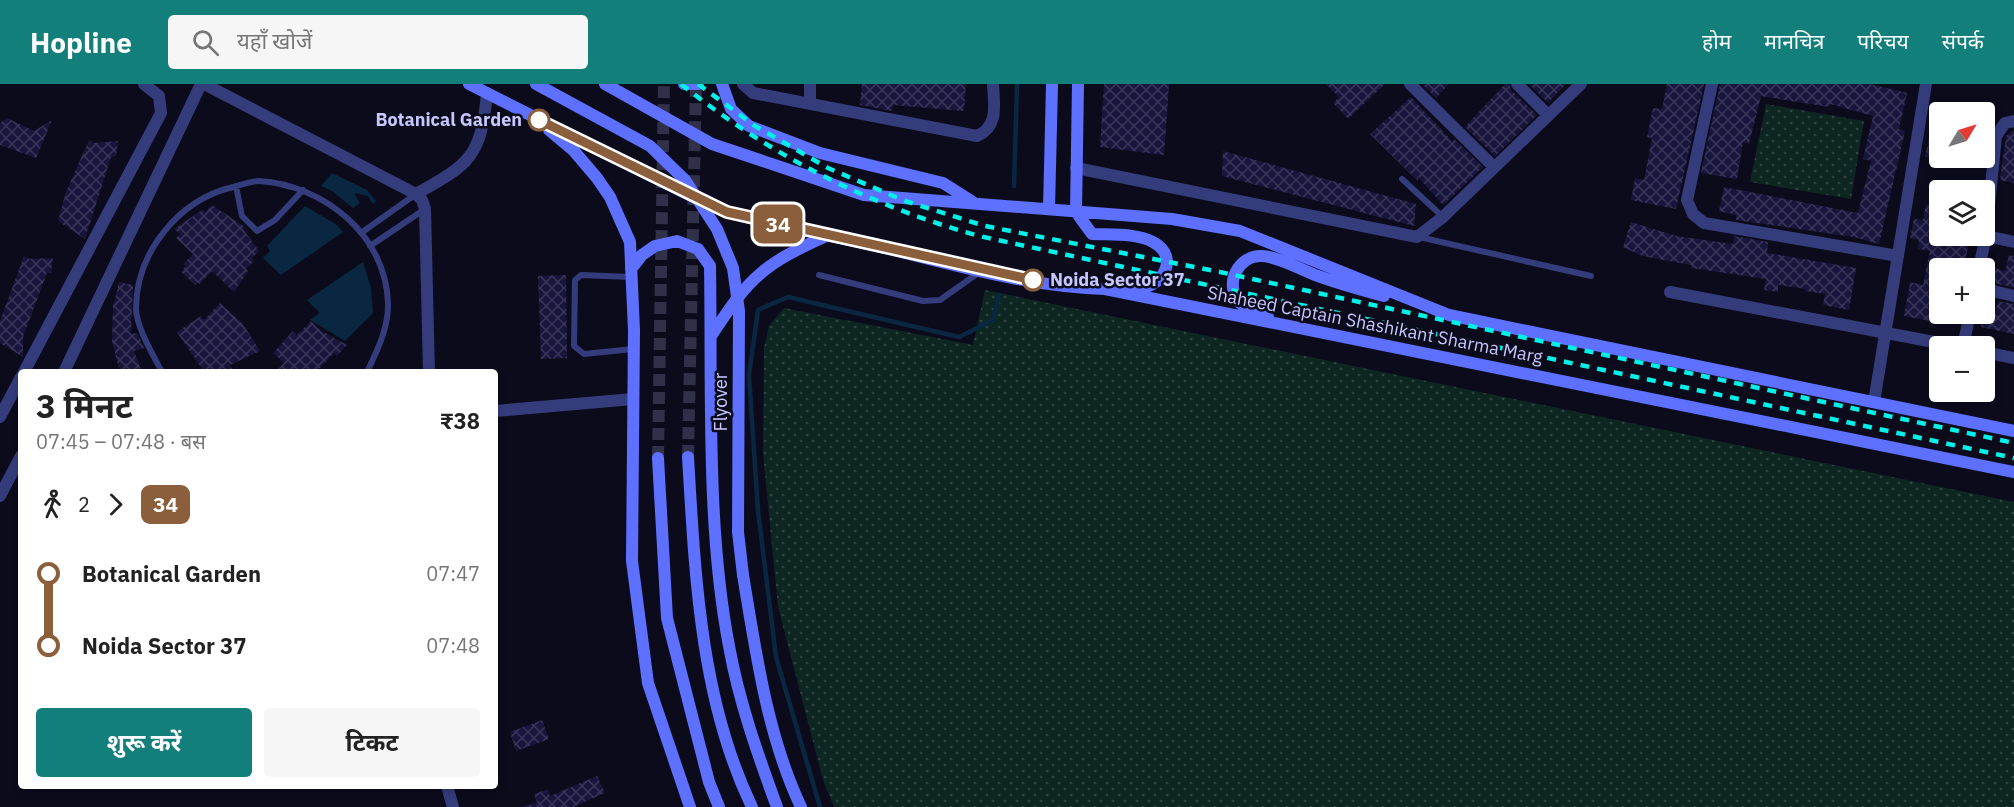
<!DOCTYPE html>
<html lang="hi">
<head>
<meta charset="utf-8">
<style>
	body { margin:0; font-family:"IBM Plex Sans","Noto Sans Devanagari",sans-serif; background:#f6f6f6; color:#222; height:100vh; display:flex; flex-direction:column; font-size:22px; white-space:nowrap }
	* { box-sizing:border-box; margin:0 }
	p { font-size:20px; color:#767676 }
	.icon { flex:none; width:33px; height:33px; fill:none; stroke:currentColor; stroke-width:2; stroke-linecap:round; stroke-linejoin:round }
	.map { position:relative; flex:1; overflow:hidden }
	.side { position:absolute; left:18px; top:285px; width:480px; height:420px; display:flex; flex-direction:column; background:#fff; border-radius:6px; box-shadow:0 3px 9px #0003 }
	.side>* { flex:none }
	.badge { padding:0 12px; border-radius:9px; font-size:21px; line-height:39px }
	.needle { width:39px; rotate:52deg }
	.controls { position:absolute; left:1929px; top:18px; display:grid; gap:12px }
	.controls a { display:grid; place-items:center; width:66px; height:66px; border-radius:6px; background:#fff; box-shadow:0 3px 9px #0003; font-size:30px }
	.map>.badge { position:absolute; translate:-50% -50%; box-shadow:0 0 0 3px #fff }
	.legs { display:flex; align-items:center; gap:9px; height:66px; padding:0 18px; font-size:20px }
	.legs p { margin-inline-start:auto }
	.head { display:flex; align-items:center; justify-content:space-between; height:102px; padding:0 18px }
	h1 { font-size:33px; font-weight:700; line-height:45px }
	.button { display:flex; gap:12px; margin-top:auto; padding:12px 18px }
	.button a { flex:1; height:69px; border-radius:6px; background:#137f7b; color:#fff; font-size:24px; font-weight:700; line-height:69px; text-align:center }
	.button a+a { background:#f6f6f6; color:#222 }
	ul { padding:0 18px; list-style:none }
	li { display:flex; align-items:center; gap:21px; height:72px; font-size:22px }
	li i { display:grid; place-items:center; width:9px; height:100%; margin:0 8px; background:currentColor }
	li i::after { content:''; width:15px; height:15px; margin:-8px; border:4px solid; border-radius:50%; background:#fff }
	li p { margin-inline-start:auto }
	li:first-child i { background:linear-gradient(#0000 50%,currentColor 0) }
	li:last-child i { background:linear-gradient(currentColor 50%,#0000 0) }
	header { display:flex; align-items:center; gap:36px; box-sizing:border-box; height:84px; padding:0 30px; background:#137f7b; color:#fff }
	header strong { font-size:28px }
	nav { display:flex; gap:33px; margin-inline-start:auto; font-size:21px }
	.search { width:420px; height:54px; background:#f6f6f6; display:flex; align-items:center; gap:15px; box-sizing:border-box; padding:0 21px; border-radius:6px; color:#767676; font-size:22px }
	.map>svg:first-child { display:block }
</style>
</head>
<body>
<header>
<strong>Hopline</strong>
<div class="search"><svg class="icon" aria-label="search" viewBox="0 0 24 24"><circle cx="10" cy="10" r="6"/><path d="M15 15l6 6"/></svg>यहाँ खोजें</div>
<nav><a>होम</a><a>मानचित्र</a><a>परिचय</a><a>संपर्क</a></nav>
</header>
<div class="map">
<svg width="2014" height="723" viewBox="0 0 2014 723">
	<defs>
		<pattern id="green-dots" width="8" height="8" patternUnits="userSpaceOnUse" patternTransform="scale(1.5)"><rect width="8" height="8" fill="#0e2622"/><path d="M2 2h.1M6 6h.1" fill="none" stroke="#304443" stroke-width="1.8" stroke-linecap="round"/></pattern>
		<pattern id="building-cross-hatch" width="8" height="8" patternUnits="userSpaceOnUse" patternTransform="scale(1.5)"><rect width="8" height="8" fill="#19163d"/><path d="M0 0l8 8M0 8l8-8" fill="none" stroke="#39365a"/></pattern>
	</defs>
	<rect width="100%" height="100%" fill="#0b0b1c"/>
	<path fill="url(#green-dots)" d="M 1766,20 L 1864,37 L 1851,115 L 1750,98 Z
		M 985,206 L 2014,418 L 2014,723 L 834,723 L 823,696 L 778,523 L 763,369 L 764,264 L 769,242 L 784,224 L 973,261 Z"/>
	<path fill="#0a2741" d="M 332,89 L 367,106 L 376,117 L 373,120 L 368,112 L 354,109 L 360,119 L 353,124 L 332,107 L 321,102 Z
		M 305,122 L 337,141 L 343,148 L 281,191 L 263,174 L 270,167 L 267,162 Z
		M 363,178 L 371,204 L 373,229 L 345,257 L 310,236 L 320,229 L 307,216 Z"/>
	<g fill="none" stroke-linecap="round" stroke-linejoin="round">
		<path stroke="#0a2741" stroke-width="4.5" d="M 1014,102 L 1017,0
			M 820,723 L 776,573 L 758,427 L 749,291 L 758,226 L 788,213 L 959,253 L 993,236 L 999,211"/>
	</g>
	<path fill="url(#building-cross-hatch)" d="M 862,0 L 966,0 L 964,27 L 893,21 L 892,27 L 860,21 Z
		M 1104,0 L 1169,0 L 1164,71 L 1100,63 Z
		M 1326,0 L 1385,0 L 1348,35 L 1333,19 L 1339,13 Z
		M 1425,0 L 1449,0 L 1436,14 L 1423,1 Z
		M 1505,0 L 1509,0 L 1511,6 L 1537,31 L 1495,72 L 1465,43 Z
		M 1529,0 L 1566,0 L 1548,19 Z
		M 1667,0 L 1704,0 L 1676,125 L 1631,116 L 1635,94 L 1644,96 L 1652,54 L 1647,53 L 1653,24 L 1662,25 Z
		M 1720,0 L 1870,0 L 1907,9 L 1899,45 L 1905,47 L 1879,160 L 1854,153 L 1736,136 L 1736,131 L 1719,127 L 1724,103 L 1858,129 L 1871,77 L 1863,75 L 1873,32 L 1830,20 L 1829,23 L 1761,12 L 1749,60 L 1743,58 L 1737,95 L 1701,89 Z
		M 1411,13 L 1452,57 L 1454,55 L 1483,83 L 1443,121 L 1418,93 L 1418,97 L 1370,50 Z
		M 1934,30 L 1940,31 L 1940,76 L 1925,73 Z
		M 7,34 L 34,47 L 52,36 L 36,74 L 0,61 L 0,39 Z
		M 2014,46 L 2014,99 L 2000,96 L 2006,52 Z
		M 89,56 L 94,59 L 118,57 L 116,72 L 111,73 L 85,155 L 58,137 L 66,108 Z
		M 1223,67 L 1416,120 L 1414,142 L 1222,92 Z
		M 1926,120 L 1940,123 L 1940,152 L 1970,152 L 1964,184 L 1940,184 L 1940,239 L 1904,232 L 1910,198 L 1923,201 L 1930,167 L 1918,165 L 1919,156 L 1910,154 L 1914,135 L 1923,136 Z
		M 212,121 L 245,143 L 243,145 L 259,167 L 252,174 L 254,177 L 246,185 L 248,187 L 234,208 L 212,187 L 200,200 L 197,198 L 195,201 L 181,188 L 185,183 L 183,180 L 193,170 L 176,154 L 180,150 L 174,145 L 202,126 L 205,128 Z
		M 1631,138 L 1676,152 L 1733,160 L 1734,152 L 1768,158 L 1767,169 L 1856,184 L 1849,226 L 1823,221 L 1825,210 L 1805,207 L 1806,205 L 1778,201 L 1778,208 L 1764,206 L 1766,195 L 1691,184 L 1691,181 L 1642,172 L 1623,163 Z
		M 2009,171 L 2014,172 L 2014,204 L 1987,197 L 1990,183 L 2005,187 Z
		M 24,172 L 30,175 L 53,174 L 51,189 L 47,189 L 23,253 L 23,273 L 0,259 L 0,237 Z
		M 566,191 L 567,274 L 541,275 L 538,192 Z
		M 119,198 L 133,201 L 131,250 L 137,249 L 144,264 L 134,267 L 142,288 L 121,288 L 118,281 L 112,257 L 113,223 Z
		M 1998,217 L 2014,220 L 2014,250 L 1981,243 L 1985,224 L 1996,226 Z
		M 220,219 L 243,240 L 260,267 L 230,281 L 234,288 L 204,288 L 177,248 L 201,232 L 204,236 Z
		M 311,237 L 320,246 L 347,261 L 337,272 L 334,269 L 316,288 L 275,288 L 284,279 L 273,269 L 293,247 L 297,251 Z
		M 542,636 L 549,655 L 516,667 L 510,648 Z
		M 597,692 L 605,709 L 573,723 L 524,723 L 537,718 L 534,710 L 548,705 L 550,712 Z"/>
	<g fill="none" stroke-linecap="round" stroke-linejoin="round">
		<path stroke="#303149" stroke-width="12" stroke-dasharray="12 6" stroke-linecap="butt" d="M 688,373 L 696,0
			M 658,374 L 664,0"/>
		<path stroke="#343c7c" stroke-width="6" d="M 1402,95 L 1443,133
			M 236,102 L 242,132 L 257,147 L 275,136 L 303,106
			M 361,149 L 416,110
			M 1419,153 L 1591,192
			M 370,162 L 425,125
			M 819,191 L 923,217 L 940,216 L 981,187
			M 631,193 L 581,191 L 575,196 L 574,262 L 584,270 L 633,265
			M 162,288 C 154,273 136,242 136,225 C 136,169 178,116 233,103 C 241,101 251,97 259,97 C 324,101 386,151 388,219 C 389,243 377,267 367,288"/>
		<path stroke="#343c7c" stroke-width="12" d="M 204,0 L 416,110 L 422,116 L 425,125 L 429,288
			M 743,0 L 753,9 L 977,52 C 999,42 994,21 993,0
			M 810,0 L 810,20
			M 1410,0 L 1494,83
			M 1517,0 L 1548,31
			M 1712,0 L 1687,116 L 1693,130 L 1704,139 L 1898,172
			M 1076,84 L 1417,153 L 1443,133 L 1581,0
			M 416,110 C 470,80 481,73 487,9
			M 1986,152 L 1996,52 L 2005,39 L 2014,37
			M 1979,184 L 1986,152 L 2014,158
			M 1984,205 L 2014,212
			M 1670,208 L 1955,262
			M 1963,262 L 1970,230
			M 1984,268 L 2014,274
			M 24,288 L 161,29 L 159,12 L 144,0
			M 64,288 L 201,0
			M 1874,318 L 1926,0
			M 495,327 L 633,315
			M 0,333 L 21,293
			M 0,412 L 21,372
			M 447,702 L 453,723"/>
		<path stroke="#5d70ff" stroke-width="12" d="M 469,0 L 709,121 C 760,140 816,148 868,160 C 946,178 1025,203 1105,205 L 2014,388
			M 605,0 L 712,60 L 864,111 L 1172,135 L 1240,147 L 1449,231 L 2014,347
			M 684,0 L 698,0
			M 722,0 L 731,25 L 749,42 L 820,69 L 943,99 L 973,118
			M 549,46 L 574,67 L 597,94 L 610,113 L 630,158 L 634,246 L 632,477 L 648,599 L 690,723
			M 1049,125 L 1052,0
			M 1076,128 L 1092,150 C 1110,151 1137,149 1153,158 C 1181,173 1163,206 1132,205
			M 1076,128 L 1078,0
			M 631,185 L 642,171 L 655,162 L 677,157 L 698,165 L 710,182 C 712,305 706,442 729,562 C 739,618 758,671 777,723
			M 1268,233 C 1258,229 1246,226 1239,218 C 1224,200 1238,171 1262,172 C 1280,173 1301,186 1318,192 C 1340,200 1362,206 1384,212
			M 711,252 C 726,230 740,207 760,190 C 779,173 805,162 828,151
			M 688,373 C 695,490 700,615 752,723
			M 658,374 L 667,534 L 709,698 L 719,723
			M 743,491 C 756,569 767,651 801,723"/>
		<path stroke="#00f1e7" stroke-width="4.5" stroke-dasharray="9 8" stroke-linecap="butt" d="M 681,0 C 771,72 868,121 979,152 L 2014,374
			M 698,0 L 755,42 L 828,84 L 905,117 L 985,142 L 1220,188 L 2014,359"/>
		<path stroke="#5d70ff" stroke-width="12" d="M 536,0 L 650,62 L 685,96 L 717,145 L 733,184 L 739,227 L 738,448 L 743,491"/>
	</g>
	<g fill="none" stroke-linecap="round" stroke-linejoin="round">
		<defs>
			<path id="line-1" d="M 539,36 L 727,128 L 1033,196"/>
		</defs>
		<use href="#line-1" stroke="#fff" stroke-width="14"/>
		<use href="#line-1" stroke="#8b5e3c" stroke-width="9"/>
	</g>
	<g fill="#fff" stroke="#8b5e3c" stroke-width="3">
		<circle cx="539" cy="36" r="10"/>
		<circle cx="1033" cy="196" r="10"/>
	</g>
	<g text-anchor="middle" stroke-width="5" stroke-linejoin="round" paint-order="stroke">
		<g font-size="18" font-weight="bold" fill="#c6c7ff" stroke="#0b0b1c" text-anchor="end">
			<text x="522" y="42">Botanical Garden</text>
			<text x="1050" y="202" text-anchor="start">Noida Sector 37</text>
		</g>
		<g font-size="18" fill="#c6c7ff" stroke="#0b0b1c">
			<text transform="translate(1375 241) rotate(11)" y="6">Shaheed Captain Shashikant Sharma Marg</text>
			<text transform="translate(721 318) rotate(-90)" y="6">Flyover</text>
		</g>
	</g>
</svg>
<div class="controls">
<a><svg class="needle" viewBox="-14 -14 28 28"><path d="M0-13l5 13h-10z" fill="#e53935"/><path d="M0 13l5-13h-10z" fill="#767676"/></svg></a>
<a><svg class="icon" aria-label="layers" viewBox="0 0 24 24"><path d="M12 4l9 5-9 5-9-5zM3 14l9 5 9-5"/></svg></a>
<a>+</a>
<a>−</a>
</div>
<b class="badge" style="left:778px;top:140px;background:#8b5e3c;color:#fff">34</b>
<section class="side">
<div class="head"><div><h1>3 मिनट</h1><p>07:45 – 07:48 · बस</p></div><b>₹38</b></div>
<div class="legs"><svg class="icon" aria-label="walk" viewBox="0 0 24 24"><circle cx="13" cy="4" r="2"/><path d="M13 8l-2 6 4 7M11 14l-3 7M7 12l3-4h3l4 4"/></svg>2<svg class="icon" aria-label="forward" viewBox="0 0 24 24"><path d="M9 5l7 7-7 7"/></svg><b class="badge" style="background:#8b5e3c;color:#fff">34</b></div>
<ul>
<li><i style="color:#8b5e3c"></i><b>Botanical Garden</b><p>07:47</p></li>
<li><i style="color:#8b5e3c"></i><b>Noida Sector 37</b><p>07:48</p></li>
</ul>
<div class="button"><a>शुरू करें</a><a>टिकट</a></div>
</section>
</div>
</body>
</html>
